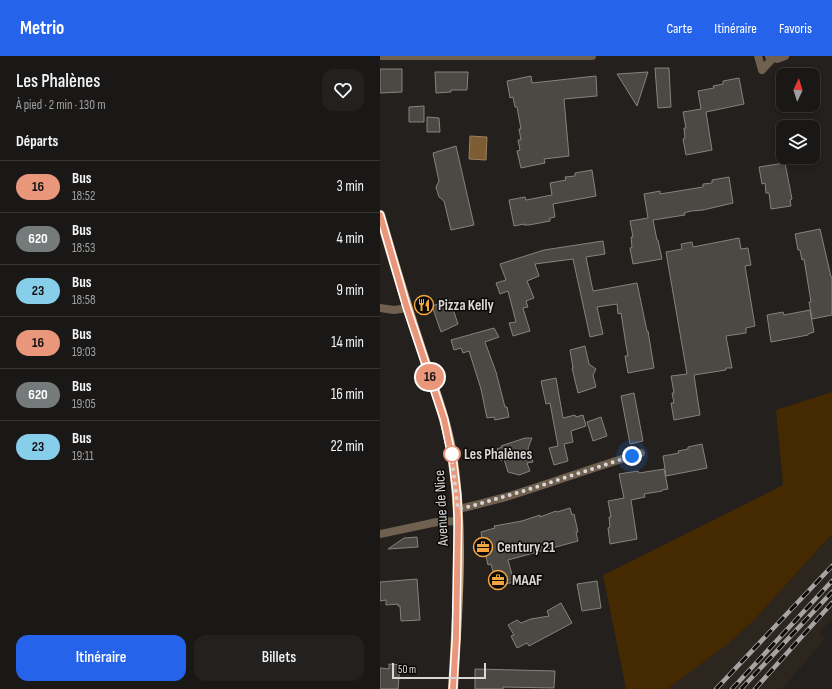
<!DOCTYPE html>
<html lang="fr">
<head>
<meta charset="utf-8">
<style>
	body { margin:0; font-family:"Sofia Sans Condensed",sans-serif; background:#23211f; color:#f1f3f6; height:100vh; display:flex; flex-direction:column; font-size:15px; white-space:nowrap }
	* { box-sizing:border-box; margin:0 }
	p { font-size:13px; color:#9fa0a1 }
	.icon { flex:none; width:22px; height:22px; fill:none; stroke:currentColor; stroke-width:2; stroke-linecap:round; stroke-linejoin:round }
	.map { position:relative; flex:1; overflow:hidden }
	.side { display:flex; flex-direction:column; background:#1a1816; width:380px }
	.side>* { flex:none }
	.badge { padding:0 8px; border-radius:13px; font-size:14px; line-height:26px }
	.needle { width:26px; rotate:4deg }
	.tools { position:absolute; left:396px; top:12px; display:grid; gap:8px }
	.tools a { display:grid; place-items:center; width:44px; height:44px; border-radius:8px; background:#1a1816; box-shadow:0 2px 6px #0003,0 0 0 1px #383735; font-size:20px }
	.scale { position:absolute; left:12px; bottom:10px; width:94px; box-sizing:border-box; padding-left:4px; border:2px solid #d9d7d5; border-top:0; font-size:11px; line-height:14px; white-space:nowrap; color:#d9d7d5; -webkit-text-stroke:3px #0b0a09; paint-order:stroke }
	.you { position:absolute; width:20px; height:20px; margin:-10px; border:3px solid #fff; border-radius:50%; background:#1a73e8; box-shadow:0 0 0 6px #1a73e833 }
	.map>.badge { position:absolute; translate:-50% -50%; box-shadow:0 0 0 2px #fff }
	h2 { padding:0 16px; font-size:15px; line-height:36px }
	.round { display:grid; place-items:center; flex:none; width:42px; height:42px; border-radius:12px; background:#23211f }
	.head { display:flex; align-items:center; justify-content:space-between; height:68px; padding:0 16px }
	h1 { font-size:19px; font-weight:600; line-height:30px }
	.primary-button { display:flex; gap:8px; margin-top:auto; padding:8px 16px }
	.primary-button a { flex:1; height:46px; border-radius:12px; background:#2563eb; color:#fff; font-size:16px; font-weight:600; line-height:46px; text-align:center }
	.primary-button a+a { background:#23211f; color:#f1f3f6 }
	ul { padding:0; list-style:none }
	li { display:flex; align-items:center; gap:12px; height:52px; padding:0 16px; border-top:1px solid #383735 }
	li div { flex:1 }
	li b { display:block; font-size:15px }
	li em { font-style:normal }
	li .badge { min-width:44px; font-weight:700; text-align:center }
	header { display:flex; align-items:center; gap:24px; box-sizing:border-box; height:56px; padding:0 20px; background:#2563eb; color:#fff }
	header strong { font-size:19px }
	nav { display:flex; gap:22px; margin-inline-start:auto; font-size:14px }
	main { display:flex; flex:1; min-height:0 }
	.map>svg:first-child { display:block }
</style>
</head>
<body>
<header>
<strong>Metrio</strong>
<nav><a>Carte</a><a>Itinéraire</a><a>Favoris</a></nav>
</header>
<main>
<section class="side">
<div class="head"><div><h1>Les Phalènes</h1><p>À pied · 2 min · 130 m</p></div><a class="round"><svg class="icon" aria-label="heart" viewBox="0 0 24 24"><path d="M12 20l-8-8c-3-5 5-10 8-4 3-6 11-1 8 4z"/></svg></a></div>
<h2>Départs</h2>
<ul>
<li><span class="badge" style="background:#e9967a;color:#111">16</span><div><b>Bus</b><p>18:52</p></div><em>3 min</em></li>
<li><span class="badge" style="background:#757a7b;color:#fff">620</span><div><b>Bus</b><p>18:53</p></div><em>4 min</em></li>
<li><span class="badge" style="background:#87ceeb;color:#111">23</span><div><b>Bus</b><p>18:58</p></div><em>9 min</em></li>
<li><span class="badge" style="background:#e9967a;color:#111">16</span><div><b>Bus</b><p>19:03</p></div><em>14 min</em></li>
<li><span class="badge" style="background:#757a7b;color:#fff">620</span><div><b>Bus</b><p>19:05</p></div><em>16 min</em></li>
<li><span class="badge" style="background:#87ceeb;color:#111">23</span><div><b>Bus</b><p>19:11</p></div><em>22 min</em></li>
</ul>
<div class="primary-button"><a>Itinéraire</a><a>Billets</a></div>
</section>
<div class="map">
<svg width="452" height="633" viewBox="0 0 452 633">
	<rect width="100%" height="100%" fill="#23201d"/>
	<path fill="#2d261e" d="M 452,478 L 452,563 L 439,577 L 445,583 L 402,633 L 287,633 L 349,587 L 373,565 Z"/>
	<path fill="#452900" d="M 452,336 L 452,478 L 373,565 L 349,587 L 287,633 L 246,633 L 223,519 L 403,429 L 396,354 Z"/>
	<path fill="#7e5c33" stroke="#998164" d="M 90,80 L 107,81 L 106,104 L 89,103 Z"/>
	<path fill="#4c4945" stroke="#86827e" d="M 275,12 L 289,12 L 291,51 L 278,52 Z
		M 0,13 L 22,13 L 22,36 L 0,37 Z
		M 55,16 L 88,16 L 87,34 L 71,34 L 71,36 L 56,37 Z
		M 268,16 L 257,50 L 237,18 Z
		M 151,20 L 152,27 L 216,20 L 217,40 L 184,43 L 189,100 L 164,103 L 165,107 L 141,112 L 137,95 L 140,94 L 138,84 L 141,84 L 139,73 L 141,73 L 137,51 L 135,51 L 133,41 L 130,42 L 127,25 Z
		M 359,22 L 364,48 L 326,56 L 332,94 L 306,99 L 303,83 L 305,82 L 304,72 L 306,72 L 303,56 L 321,53 L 318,35 L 334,32 L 333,30 L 343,28 L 343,25 Z
		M 44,50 L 44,66 L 29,66 L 29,51 Z
		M 47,61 L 59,62 L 60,76 L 47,76 Z
		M 76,90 L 94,169 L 71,174 L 64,145 L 59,141 L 56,131 L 59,125 L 53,97 Z
		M 405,107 L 412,143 L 410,144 L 411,150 L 391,153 L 389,137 L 386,137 L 385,127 L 382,128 L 379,111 Z
		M 212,114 L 216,140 L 173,148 L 175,161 L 170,162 L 170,165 L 149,169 L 144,169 L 144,168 L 134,170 L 129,144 L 145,141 L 146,144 L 172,139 L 170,127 L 186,124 L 185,121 L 195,120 L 195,117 Z
		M 349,121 L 353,147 L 323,154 L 311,155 L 304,157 L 305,159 L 273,164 L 277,184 L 278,184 L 282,203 L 253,208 L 250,192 L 252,191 L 251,181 L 253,181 L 250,165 L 268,162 L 264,138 L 280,135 L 280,138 L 323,131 L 323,128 L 332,127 L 332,124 Z
		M 440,173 L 451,221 L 452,221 L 452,259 L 432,263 L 429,246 L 431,246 L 424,203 L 422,204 L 420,194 L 418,194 L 415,178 Z
		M 359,182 L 361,193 L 368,192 L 371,209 L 365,210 L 375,270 L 366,272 L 366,277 L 346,280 L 352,312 L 346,312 L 346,314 L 314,319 L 320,359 L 294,364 L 291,347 L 294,347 L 292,337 L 294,337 L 291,320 L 307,318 L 286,196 L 302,193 L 301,188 L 312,186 L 313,191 Z
		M 223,185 L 225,198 L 206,201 L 213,235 L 257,227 L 267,275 L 268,275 L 274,312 L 248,317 L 245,300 L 248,300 L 246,289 L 241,257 L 238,258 L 237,248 L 217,251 L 223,278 L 210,281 L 193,203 L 155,208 L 159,220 L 147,225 L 154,242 L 146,245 L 148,251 L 143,252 L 150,275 L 133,280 L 129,267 L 136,266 L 128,235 L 120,238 L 116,227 L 126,224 L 120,208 L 164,194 Z
		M 70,244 L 78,268 L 61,276 L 52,250 Z
		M 430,254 L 434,276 L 428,278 L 428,279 L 391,286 L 387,259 L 403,256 L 404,259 Z
		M 114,272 L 119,281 L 105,286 L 116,316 L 125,351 L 127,351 L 129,361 L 115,364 L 114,361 L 107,362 L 101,333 L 89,295 L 83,297 L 81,292 L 74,294 L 71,284 Z
		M 205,290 L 209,308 L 216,313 L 213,319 L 216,331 L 198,337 L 192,312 L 193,312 L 190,294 Z
		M 176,322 L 183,362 L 195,359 L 196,361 L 203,359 L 206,370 L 191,375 L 193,386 L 184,388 L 188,405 L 174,409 L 169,392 L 178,390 L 170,347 L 166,348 L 161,325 Z
		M 254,337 L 263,385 L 250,388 L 241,340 Z
		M 221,361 L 227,380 L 213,385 L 207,366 Z
		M 145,382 L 152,382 L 148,392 L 153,406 L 147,407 L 150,415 L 139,419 L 128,416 L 124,403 L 121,405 L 117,393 L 122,391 L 121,390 Z
		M 322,388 L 327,412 L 286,420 L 283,400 L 299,397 L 298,395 L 308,393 L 308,391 Z
		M 284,413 L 288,433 L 282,434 L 282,435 L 264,438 L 265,441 L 251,444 L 257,483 L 230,488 L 228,472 L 230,471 L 229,461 L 231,461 L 228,445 L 244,442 L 239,418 L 258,415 L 259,417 Z
		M 190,452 L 192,459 L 194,458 L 198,476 L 196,476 L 198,485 L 128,504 L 134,526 L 117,530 L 111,508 L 108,509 L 106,500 L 105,501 L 100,484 L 102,483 L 101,476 L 115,472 L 114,470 L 142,465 L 160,459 L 160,461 L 176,455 L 177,456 Z
		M 37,481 L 38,491 L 8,493 L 24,482 Z
		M 37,523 L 40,564 L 21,565 L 20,550 L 18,550 L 18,548 L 6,549 L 6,544 L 0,545 L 0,526 Z
		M 217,525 L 221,552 L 202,555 L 197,528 Z
		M 181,547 L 192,567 L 149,590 L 147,587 L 137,592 L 131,580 L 134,579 L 128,569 L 137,564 L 141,567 L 151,563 L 169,560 L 167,555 Z
		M 9,608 L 20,609 L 18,633 L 0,633 L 0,612 L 9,613 Z
		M 95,613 L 175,615 L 174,632 L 123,631 L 123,633 L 95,633 Z"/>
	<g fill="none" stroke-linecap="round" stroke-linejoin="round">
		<path stroke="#6f604f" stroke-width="8" d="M 378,0 L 382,14
			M 382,14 L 393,2
			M 0,478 L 57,466 L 78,465"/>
		<path stroke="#6f604f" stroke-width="8" d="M 0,0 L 212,0
			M 389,0 L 397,3 L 405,0
			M 0,252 L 14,254 L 27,252
			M 78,453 C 94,450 110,445 126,441 C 171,427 215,411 261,397"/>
		<path stroke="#bf9f7c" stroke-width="10" d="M 0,159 C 13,204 26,248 41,293 C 53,330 68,367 73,406 C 84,479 77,559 73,633"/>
		<defs>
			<path id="rail" d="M 336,633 L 452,510
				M 352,633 L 452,525
				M 361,633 L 452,536
				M 375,633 L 452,547"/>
		</defs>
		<use href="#rail" stroke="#a7a4a2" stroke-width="4.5"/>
		<use href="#rail" stroke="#0b0a09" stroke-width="3" stroke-dasharray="9" stroke-linecap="butt"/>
	</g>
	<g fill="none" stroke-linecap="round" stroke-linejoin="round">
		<defs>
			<path id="line" d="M 0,159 L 27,252 L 64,363 L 73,406 L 77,439 L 78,465 L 76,582 L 73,633"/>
		</defs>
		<use href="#line" stroke="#fff" stroke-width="9"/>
		<use href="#line" stroke="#e9967a" stroke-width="6"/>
		<path stroke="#d9d7d5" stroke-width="4" stroke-dasharray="0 7.2" d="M 72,398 L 71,395 L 78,453 L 92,450 L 150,433 L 252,400"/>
	</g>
	<defs>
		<symbol id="restaurant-ring" viewBox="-11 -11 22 22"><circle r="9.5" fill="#0b0a09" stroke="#f2a541" stroke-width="1.5"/><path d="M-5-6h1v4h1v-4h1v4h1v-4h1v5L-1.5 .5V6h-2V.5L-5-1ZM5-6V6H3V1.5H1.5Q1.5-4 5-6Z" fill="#f2a541"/></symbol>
		<symbol id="office-ring" viewBox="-11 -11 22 22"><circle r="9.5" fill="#0b0a09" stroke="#f2a541" stroke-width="1.5"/><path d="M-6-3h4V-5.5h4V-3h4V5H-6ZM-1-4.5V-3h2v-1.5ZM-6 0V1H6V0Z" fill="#f2a541"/></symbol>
	</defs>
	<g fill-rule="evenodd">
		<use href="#restaurant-ring" x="33" y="238" width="22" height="22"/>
		<use href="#office-ring" x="92" y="480" width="22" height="22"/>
		<use href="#office-ring" x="107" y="513" width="22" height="22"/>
	</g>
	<circle fill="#fff" stroke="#e9967a" stroke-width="2" cx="72" cy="398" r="8"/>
	<g text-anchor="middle" stroke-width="3" stroke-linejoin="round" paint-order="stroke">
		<g font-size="15" font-weight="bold" fill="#d9d7d5" stroke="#0b0a09" text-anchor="start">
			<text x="58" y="254">Pizza Kelly</text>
			<text x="117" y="496">Century 21</text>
			<text x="132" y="529">MAAF</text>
		</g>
		<g font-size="15" font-weight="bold" fill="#d9d7d5" stroke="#0b0a09" text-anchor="start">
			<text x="84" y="403">Les Phalènes</text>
		</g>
		<g font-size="15" fill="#d9d7d5" stroke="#0b0a09">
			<text transform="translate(61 452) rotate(-93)" y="5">Avenue de Nice</text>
		</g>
	</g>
</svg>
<div class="tools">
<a><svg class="needle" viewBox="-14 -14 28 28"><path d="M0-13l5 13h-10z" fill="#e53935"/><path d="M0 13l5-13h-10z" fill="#9fa0a1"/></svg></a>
<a><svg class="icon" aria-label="layers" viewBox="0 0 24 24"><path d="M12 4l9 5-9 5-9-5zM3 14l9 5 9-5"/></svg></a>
</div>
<div class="scale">50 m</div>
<div class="you" style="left:252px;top:400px"></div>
<b class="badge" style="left:50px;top:321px;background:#e9967a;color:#111">16</b>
</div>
</main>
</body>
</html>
